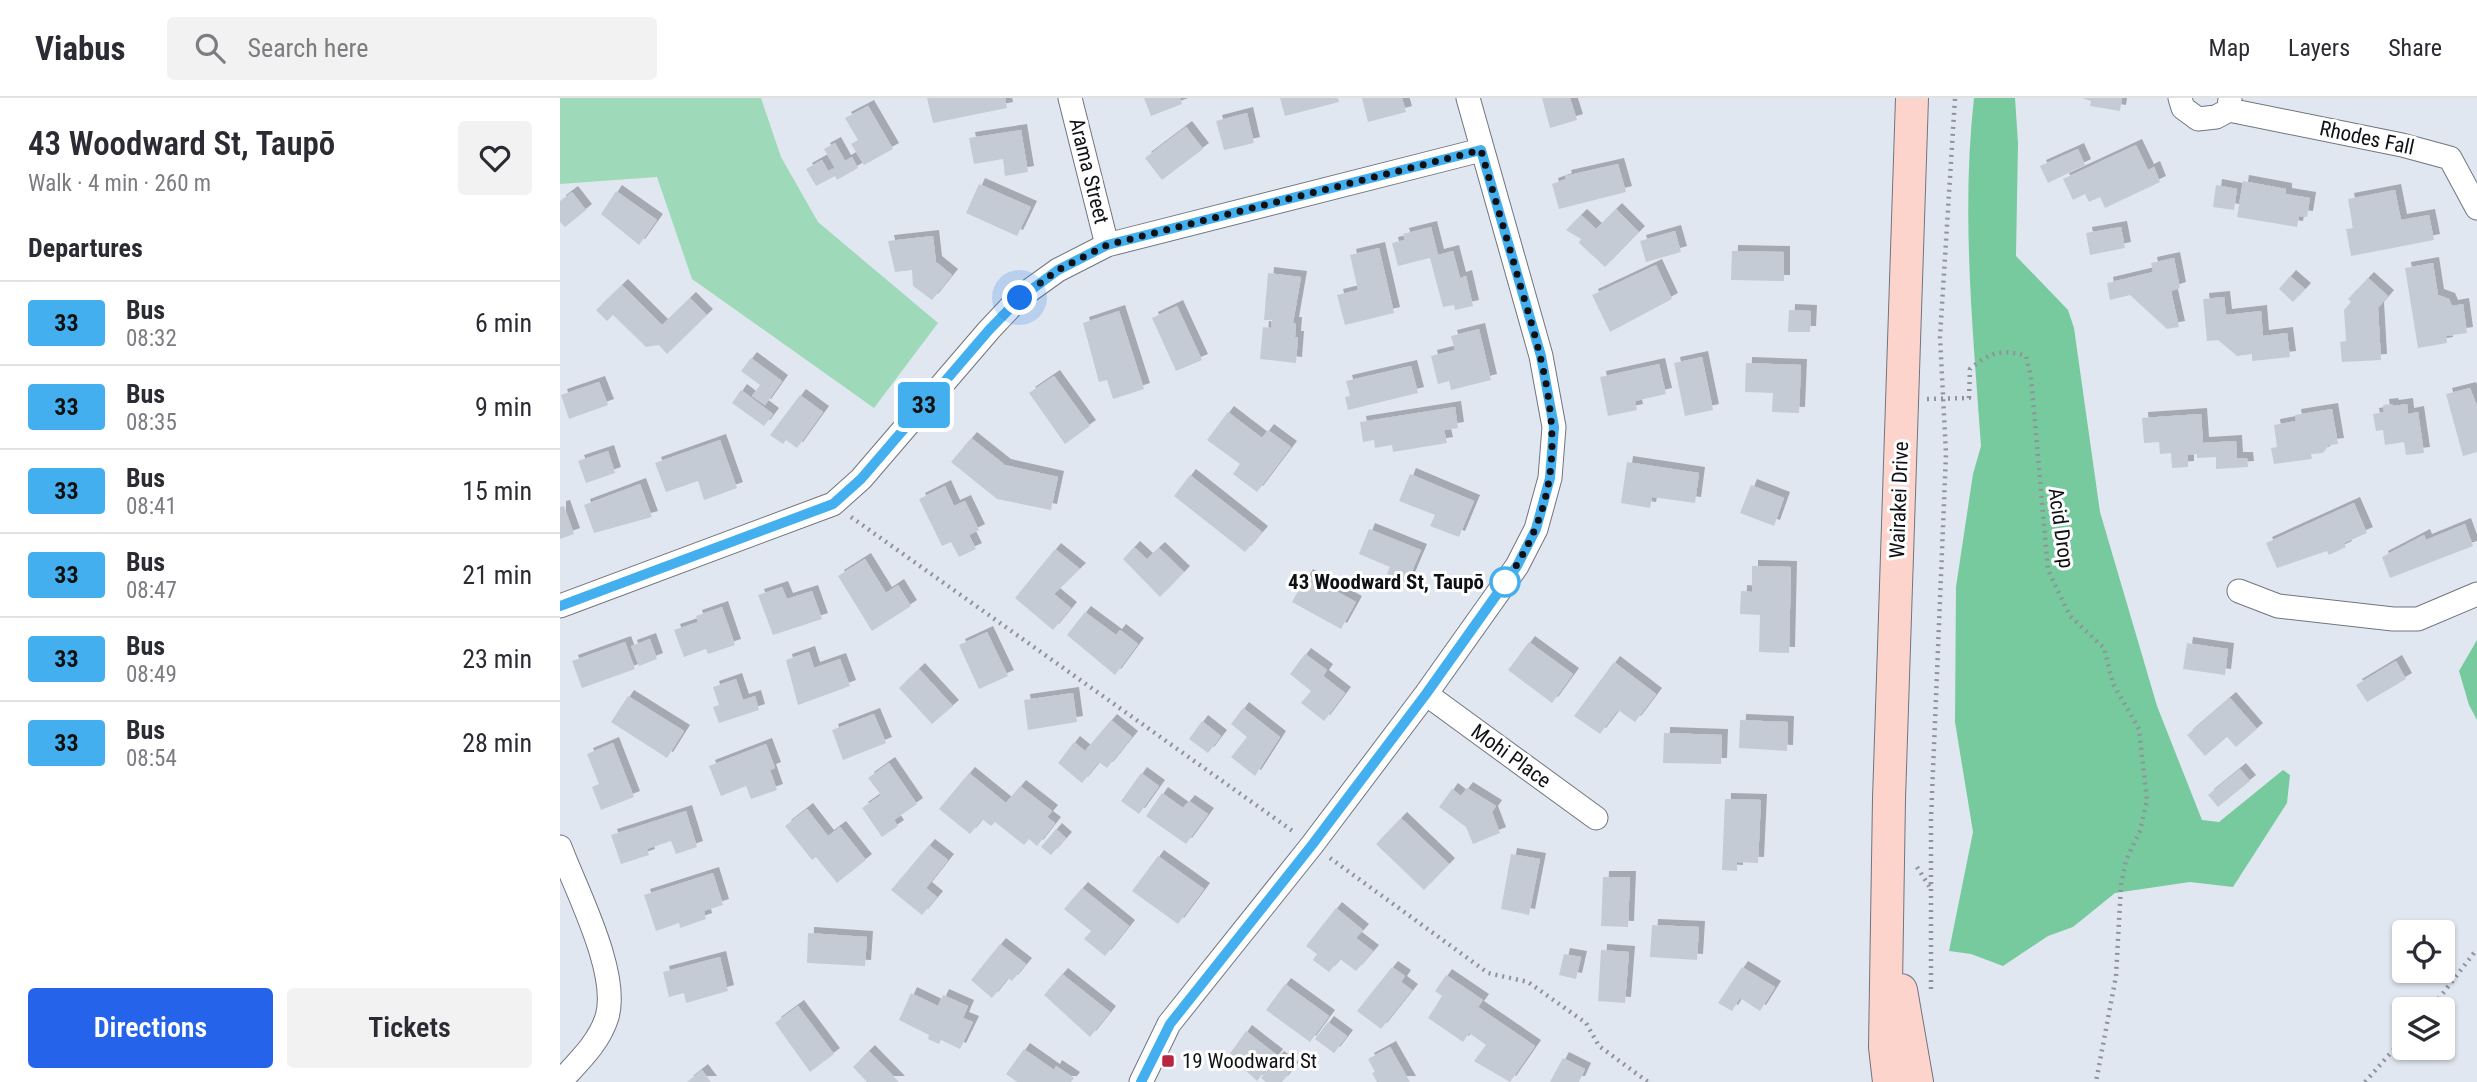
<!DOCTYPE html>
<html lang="en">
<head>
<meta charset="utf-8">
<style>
	body { margin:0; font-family:"Roboto Condensed",sans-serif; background:#f2f2f3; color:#2b2b33; height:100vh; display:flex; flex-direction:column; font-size:26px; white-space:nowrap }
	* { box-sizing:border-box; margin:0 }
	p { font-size:23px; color:#7c7c81 }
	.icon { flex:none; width:38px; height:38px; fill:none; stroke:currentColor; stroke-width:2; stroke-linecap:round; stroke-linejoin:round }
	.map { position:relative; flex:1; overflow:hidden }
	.sheet { display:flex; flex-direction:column; background:#fff; width:560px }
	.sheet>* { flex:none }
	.badge { padding:0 14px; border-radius:5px; font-size:24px; line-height:46px }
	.fabs { position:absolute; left:1832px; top:822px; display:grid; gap:14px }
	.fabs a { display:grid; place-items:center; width:63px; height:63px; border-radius:7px; background:#fff; box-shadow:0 2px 5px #0004; font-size:35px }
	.you { position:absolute; width:35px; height:35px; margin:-18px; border:5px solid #fff; border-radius:50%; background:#1a73e8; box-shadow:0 0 0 10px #1a73e833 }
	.map>.badge { position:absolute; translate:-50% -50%; box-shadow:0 0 0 4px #fff }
	h2 { padding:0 28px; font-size:26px; line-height:63px }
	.round { display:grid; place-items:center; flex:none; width:74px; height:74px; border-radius:7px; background:#f2f2f3 }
	.summary { display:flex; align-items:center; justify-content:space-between; height:119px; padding:0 28px }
	h1 { font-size:33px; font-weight:600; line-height:52px }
	.button { display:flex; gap:14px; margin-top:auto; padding:14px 28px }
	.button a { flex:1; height:80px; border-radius:7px; background:#2563eb; color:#fff; font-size:28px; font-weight:600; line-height:80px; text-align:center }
	.button a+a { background:#f2f2f3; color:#2b2b33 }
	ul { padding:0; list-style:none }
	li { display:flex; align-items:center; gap:21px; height:84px; padding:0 28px; border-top:2px solid #e1e1e2 }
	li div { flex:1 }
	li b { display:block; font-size:26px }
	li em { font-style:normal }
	li .badge { min-width:77px; font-weight:700; text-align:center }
	header { display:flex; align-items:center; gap:42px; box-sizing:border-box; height:98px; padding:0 35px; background:#fff; border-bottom:2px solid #e1e1e2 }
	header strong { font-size:33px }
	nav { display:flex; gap:38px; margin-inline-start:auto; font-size:24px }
	.search { width:490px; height:63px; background:#f2f2f3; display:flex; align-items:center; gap:18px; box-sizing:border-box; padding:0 24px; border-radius:7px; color:#7c7c81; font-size:26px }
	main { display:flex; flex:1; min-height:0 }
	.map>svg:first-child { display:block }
</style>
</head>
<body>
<header>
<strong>Viabus</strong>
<div class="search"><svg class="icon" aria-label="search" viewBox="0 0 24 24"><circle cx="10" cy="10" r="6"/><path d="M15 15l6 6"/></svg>Search here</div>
<nav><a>Map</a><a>Layers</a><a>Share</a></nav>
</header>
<main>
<section class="sheet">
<div class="summary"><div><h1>43 Woodward St, Taupō</h1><p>Walk · 4 min · 260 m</p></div><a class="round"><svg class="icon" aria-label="heart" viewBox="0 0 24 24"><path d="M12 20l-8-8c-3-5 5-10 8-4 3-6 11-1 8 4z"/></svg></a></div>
<h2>Departures</h2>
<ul>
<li><span class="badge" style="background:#44afee;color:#111">33</span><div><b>Bus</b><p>08:32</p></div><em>6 min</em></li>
<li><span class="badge" style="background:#44afee;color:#111">33</span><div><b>Bus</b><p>08:35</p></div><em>9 min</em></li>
<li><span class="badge" style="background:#44afee;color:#111">33</span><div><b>Bus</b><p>08:41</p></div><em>15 min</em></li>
<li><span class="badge" style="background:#44afee;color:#111">33</span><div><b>Bus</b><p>08:47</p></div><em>21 min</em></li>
<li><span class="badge" style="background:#44afee;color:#111">33</span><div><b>Bus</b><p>08:49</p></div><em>23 min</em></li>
<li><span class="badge" style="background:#44afee;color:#111">33</span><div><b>Bus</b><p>08:54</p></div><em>28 min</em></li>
</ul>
<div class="button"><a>Directions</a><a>Tickets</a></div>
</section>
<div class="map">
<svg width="1917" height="984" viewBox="0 0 1917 984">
	<defs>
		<filter id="shadow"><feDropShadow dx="6" dy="-6" stdDeviation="0" flood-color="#0004"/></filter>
	</defs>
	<rect width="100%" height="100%" fill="#e1e7f1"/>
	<path fill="#9edab9" d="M 0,0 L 201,0 L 221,59 L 258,124 L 378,225 L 314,310 L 132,181 L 97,79 L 0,86 Z"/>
	<path fill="#76ca9e" d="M 1414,0 L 1455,0 L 1458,45 L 1456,158 L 1508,212 L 1514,230 L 1540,414 L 1597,608 L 1642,722 L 1659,724 L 1723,672 L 1730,677 L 1727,705 L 1673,789 L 1630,784 L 1555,795 L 1513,829 L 1488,838 L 1443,868 L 1411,856 L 1389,853 L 1413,734 L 1395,624 L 1396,489 L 1413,376 L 1421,348 C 1413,232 1401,116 1414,0 Z
		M 1917,542 L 1917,622 L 1909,607 L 1899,573 Z"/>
	<path fill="#c5cbd5" filter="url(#shadow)" d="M 367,0 L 445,0 L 447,10 L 373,25 Z
		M 584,0 L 620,0 L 622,6 L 591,18 Z
		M 720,0 L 778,0 L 779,4 L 725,18 Z
		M 802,0 L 842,0 L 846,14 L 808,24 Z
		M 982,0 L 1010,0 L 1017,22 L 990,30 Z
		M 1522,0 L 1562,0 L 1560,13 L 1530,8 L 1531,3 Z
		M 308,8 L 333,51 L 304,67 L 291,46 L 298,42 L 285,20 Z
		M 687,15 L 694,45 L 664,52 L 656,23 Z
		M 626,29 L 643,51 L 602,82 L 585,60 Z
		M 461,32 L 468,74 L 445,78 L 443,61 L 414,66 L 409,40 Z
		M 275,45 L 285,63 L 292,59 L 298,70 L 277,82 L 275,78 L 256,88 L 246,71 L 262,62 L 268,73 L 275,70 L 264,51 Z
		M 1576,47 L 1588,72 L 1594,69 L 1600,84 L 1545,110 L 1540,99 L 1529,104 L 1525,96 L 1513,102 L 1503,81 Z
		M 1518,51 L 1525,67 L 1488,85 L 1480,68 Z
		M 1058,66 L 1066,94 L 999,111 L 992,86 L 1006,81 L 1005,78 Z
		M 1683,83 L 1726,91 L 1726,96 L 1750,100 L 1747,119 L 1739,118 L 1737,129 L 1677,119 Z
		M 419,86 L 471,109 L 457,138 L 406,115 Z
		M 1656,87 L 1677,91 L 1674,112 L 1653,109 Z
		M 1835,92 L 1841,122 L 1869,117 L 1874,142 L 1791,158 L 1786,131 L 1793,130 L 1788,101 Z
		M 56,93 L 97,122 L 79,147 L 41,116 Z
		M 12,94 L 26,112 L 5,129 L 0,124 L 0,103 Z
		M 1056,111 L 1079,134 L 1045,169 L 1019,145 L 1021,141 L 1006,132 L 1021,117 L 1036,131 Z
		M 871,129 L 878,157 L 893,153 L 900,180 L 906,178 L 913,208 L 895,212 L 894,207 L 883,209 L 870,160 L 838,168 L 832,145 L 845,142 L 843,136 Z
		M 1561,129 L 1565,150 L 1530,157 L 1526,135 Z
		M 1115,133 L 1121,154 L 1086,164 L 1080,143 Z
		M 373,138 L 376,164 L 392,177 L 372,202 L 353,188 L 352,172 L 335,174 L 328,143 Z
		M 819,150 L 834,215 L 785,227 L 777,197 L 798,192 L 790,157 Z
		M 1172,153 L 1224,154 L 1224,183 L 1171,182 Z
		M 1614,160 L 1620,190 L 1611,193 L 1619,229 L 1607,231 L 1570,197 L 1550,202 L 1547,185 L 1593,174 L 1591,165 Z
		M 1873,165 L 1878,197 L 1889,201 L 1892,208 L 1903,206 L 1907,235 L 1886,238 L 1887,245 L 1858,250 L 1845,170 Z
		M 1096,167 L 1112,201 L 1050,234 L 1032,197 Z
		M 708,175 L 741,179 L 733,225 L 736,225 L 735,239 L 738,239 L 736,265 L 700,261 L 703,229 L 711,230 L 712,222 L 704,222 Z
		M 1730,178 L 1745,191 L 1733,204 L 1719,191 Z
		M 1808,180 L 1828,198 L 1818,210 L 1821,262 L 1782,264 L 1780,244 L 1786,243 L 1784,212 L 1791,204 L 1788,201 Z
		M 62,187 L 102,227 L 130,200 L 147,217 L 107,256 L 99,247 L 86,249 L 53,217 L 47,223 L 36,212 Z
		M 1664,199 L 1666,217 L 1701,213 L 1703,238 L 1727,235 L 1730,259 L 1692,263 L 1692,256 L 1677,258 L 1658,242 L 1647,243 L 1643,201 Z
		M 617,208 L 642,262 L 616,273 L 592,220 Z
		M 1229,212 L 1251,213 L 1250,234 L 1228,234 Z
		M 559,213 L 584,291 L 553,301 L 547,282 L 539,284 L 523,225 Z
		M 919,231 L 931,282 L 891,292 L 889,283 L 878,286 L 871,258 L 895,252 L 891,238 Z
		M 1142,259 L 1153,312 L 1125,318 L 1114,265 Z
		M 191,260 L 222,283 L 205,307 L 192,298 L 200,287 L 181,273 Z
		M 1186,265 L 1241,267 L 1239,315 L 1212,314 L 1213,295 L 1185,294 Z
		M 1099,266 L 1106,296 L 1075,303 L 1077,312 L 1048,318 L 1040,279 Z
		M 851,268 L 858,295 L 788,312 L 785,299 L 790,298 L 786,283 Z
		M 494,278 L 530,328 L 505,346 L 469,295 Z
		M 39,284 L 48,307 L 9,321 L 1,297 Z
		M 1910,290 L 1917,308 L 1917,354 L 1903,358 L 1886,296 Z
		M 181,292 L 213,316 L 204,328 L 172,305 Z
		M 240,297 L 263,314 L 237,350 L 226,342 L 223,346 L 210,337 Z
		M 1832,306 L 1833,308 L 1847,306 L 1848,316 L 1858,314 L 1864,355 L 1846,357 L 1844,344 L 1825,347 L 1823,332 L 1816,333 L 1813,316 L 1824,314 L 1823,307 Z
		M 895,309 L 898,330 L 884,332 L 887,345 L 833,354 L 832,347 L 815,350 L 814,342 L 803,344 L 800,324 Z
		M 1772,311 L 1778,346 L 1769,347 L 1763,355 L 1751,356 L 1752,361 L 1714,366 L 1711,350 L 1717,349 L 1714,327 L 1736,323 L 1735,317 Z
		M 668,314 L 702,340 L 708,332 L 731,349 L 697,394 L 673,376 L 680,366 L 647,342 Z
		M 1641,316 L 1643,345 L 1676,343 L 1677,360 L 1687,360 L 1688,369 L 1656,371 L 1656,359 L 1637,360 L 1637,356 L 1628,357 L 1628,369 L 1612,370 L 1611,355 L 1600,356 L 1599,344 L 1584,345 L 1582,320 Z
		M 411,340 L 445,367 L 498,379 L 491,412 L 437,401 L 391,364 Z
		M 160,342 L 177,390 L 144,402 L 138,383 L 106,394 L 95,365 Z
		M 48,353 L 55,375 L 26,385 L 18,363 Z
		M 1067,364 L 1139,375 L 1135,405 L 1092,399 L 1090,410 L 1061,405 Z
		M 850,376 L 914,403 L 899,439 L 870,428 L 875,417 L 839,403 Z
		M 630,377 L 702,434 L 685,454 L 614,398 Z
		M 80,386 L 92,419 L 34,435 L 24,407 Z
		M 1191,387 L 1224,400 L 1214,428 L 1180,415 Z
		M 385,388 L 394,408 L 405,403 L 419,432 L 409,437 L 416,451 L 399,459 L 391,444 L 382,448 L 359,401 Z
		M 1794,405 L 1807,435 L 1784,445 L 1786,449 L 1769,457 L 1767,453 L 1717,470 L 1706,445 Z
		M 4,408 L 14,436 L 0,441 L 0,409 Z
		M 1905,426 L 1913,448 L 1830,480 L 1822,459 L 1864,437 L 1866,442 Z
		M 809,431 L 861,452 L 847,485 L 827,476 L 830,469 L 799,456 Z
		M 574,449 L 587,461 L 599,450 L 624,474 L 600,499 L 563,461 Z
		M 495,451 L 520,471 L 494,496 L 511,510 L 493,532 L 455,500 Z
		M 305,461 L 326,495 L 338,487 L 351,508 L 312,533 L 278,478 Z
		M 1192,468 L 1231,469 L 1229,555 L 1199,554 L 1200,517 L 1180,516 L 1181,493 L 1192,494 Z
		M 747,477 L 796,504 L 781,531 L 732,504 Z
		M 222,489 L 227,501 L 252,493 L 262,521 L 213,537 L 198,497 Z
		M 162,509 L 175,547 L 148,556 L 146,551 L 124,559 L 114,532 L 138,524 L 136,518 Z
		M 525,514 L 556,537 L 560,532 L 578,546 L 555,577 L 507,537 Z
		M 427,534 L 448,578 L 419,591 L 399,547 Z
		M 90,541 L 97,561 L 79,568 L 71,548 Z
		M 65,544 L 75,571 L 22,590 L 12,563 Z
		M 969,544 L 1013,576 L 992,605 L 948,572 Z
		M 1627,545 L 1668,551 L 1665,577 L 1623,571 Z
		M 249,554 L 254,570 L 280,561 L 290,588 L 238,607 L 226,562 Z
		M 745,556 L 767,572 L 763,578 L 785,595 L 764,623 L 741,605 L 751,593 L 730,576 Z
		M 1836,563 L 1846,581 L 1807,604 L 1796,587 Z
		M 1054,564 L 1096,596 L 1075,624 L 1058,612 L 1040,636 L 1014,618 Z
		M 359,571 L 393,608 L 372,626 L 339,590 Z
		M 176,581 L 183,602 L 195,598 L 199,612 L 159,625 L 153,609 L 159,607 L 153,589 Z
		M 513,595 L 517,624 L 468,632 L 464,602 Z
		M 68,598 L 124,633 L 107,660 L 51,624 Z
		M 1670,600 L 1697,631 L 1676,649 L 1667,639 L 1645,658 L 1627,637 Z
		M 683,610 L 720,639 L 695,678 L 671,659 L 687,639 L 671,626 Z
		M 314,616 L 326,645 L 283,662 L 272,632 Z
		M 551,622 L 572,639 L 547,670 L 539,664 L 522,685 L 498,665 L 514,644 L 525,653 Z
		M 1180,622 L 1228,624 L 1227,653 L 1179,650 Z
		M 642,623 L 661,638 L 648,655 L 629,641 Z
		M 1104,635 L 1162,637 L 1161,666 L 1103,665 Z
		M 53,645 L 74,699 L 41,712 L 32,689 L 39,686 L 27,656 Z
		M 206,646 L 215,670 L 210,672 L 217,692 L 191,701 L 186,688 L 161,698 L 149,668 Z
		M 329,665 L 357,706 L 334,722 L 338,728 L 322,739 L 302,710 L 321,697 L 308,680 Z
		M 1680,671 L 1690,683 L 1658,709 L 1648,697 Z
		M 409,675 L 446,705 L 460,688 L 492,713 L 487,719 L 495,725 L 477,748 L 469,741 L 464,747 L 435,724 L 431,728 L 422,721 L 410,736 L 379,711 Z
		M 581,675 L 599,688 L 579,716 L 561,703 Z
		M 907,690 L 936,708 L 932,714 L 940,735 L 913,746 L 906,729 L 879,709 L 892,691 L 901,698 Z
		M 602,695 L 623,710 L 629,703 L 648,716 L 626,746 L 586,718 Z
		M 1165,701 L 1201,702 L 1198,765 L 1177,764 L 1177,773 L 1162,772 Z
		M 247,711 L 268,738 L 280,729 L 306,762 L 277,785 L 256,759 L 252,762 L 225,728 Z
		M 126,713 L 137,749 L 116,756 L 111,743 L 87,751 L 89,757 L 61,766 L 51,737 Z
		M 841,720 L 889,766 L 864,792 L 816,746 Z
		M 496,731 L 506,740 L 491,757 L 481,749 Z
		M 369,747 L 388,762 L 366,790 L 377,799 L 362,817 L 331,792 Z
		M 951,756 L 980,761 L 969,817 L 941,811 Z
		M 598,758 L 644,791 L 618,826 L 572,793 Z
		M 153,775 L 163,807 L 144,813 L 146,821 L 120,830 L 119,825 L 96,833 L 84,797 Z
		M 1043,779 L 1070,779 L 1068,829 L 1041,828 Z
		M 522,790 L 569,828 L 545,858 L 524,841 L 531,833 L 504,811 Z
		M 776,810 L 803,832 L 796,840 L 813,853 L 796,873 L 780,861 L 769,874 L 753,862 L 757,856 L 746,848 Z
		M 1092,827 L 1139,829 L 1137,862 L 1090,859 Z
		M 248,835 L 307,839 L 305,868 L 247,865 Z
		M 440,846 L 466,866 L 452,883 L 448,880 L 432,900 L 411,882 Z
		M 1041,852 L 1069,854 L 1065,905 L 1038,903 Z
		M 1004,856 L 1021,859 L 1016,881 L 999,877 Z
		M 160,859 L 168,893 L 126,905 L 124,895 L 109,899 L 103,874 Z
		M 832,869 L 845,878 L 841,884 L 852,892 L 821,931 L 797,913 Z
		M 1182,869 L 1215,889 L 1200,913 L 1180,900 L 1172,913 L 1158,905 Z
		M 502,876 L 550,914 L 530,939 L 484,897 Z
		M 886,877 L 923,902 L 918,909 L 975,948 L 950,984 L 914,963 L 926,947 L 909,935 L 903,944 L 868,920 L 882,898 L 875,893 Z
		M 725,886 L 769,918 L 750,944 L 706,912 Z
		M 351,895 L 378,908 L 383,897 L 408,908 L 403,920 L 413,924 L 400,951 L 381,942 L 379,946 L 368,941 L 369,937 L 339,922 Z
		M 238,908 L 274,956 L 250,974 L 215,925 Z
		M 768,924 L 787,938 L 774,955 L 755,941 Z
		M 686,933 L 717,957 L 697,983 L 669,957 Z
		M 830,949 L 850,984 L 817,984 L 812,975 L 815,974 L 808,961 Z
		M 464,951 L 494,972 L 496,968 L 514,980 L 511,984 L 457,984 L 446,976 Z
		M 309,953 L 339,984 L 307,984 L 293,969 Z
		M 718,959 L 733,970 L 722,984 L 706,984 L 701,980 Z
		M 1003,960 L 1025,971 L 1019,984 L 990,984 Z
		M 142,972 L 151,984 L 127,984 Z"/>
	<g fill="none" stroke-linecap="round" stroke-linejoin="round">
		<defs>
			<path id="street" d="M 510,0 L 547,147
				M 1620,0 L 1623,10 L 1638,21 L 1656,19 L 1669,12 L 1670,0
				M 1669,12 L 1842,47 L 1890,60 L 1917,110
				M 1679,493 L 1718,508 L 1833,521 L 1858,521 L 1917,496
				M 0,508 L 273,406 L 301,381 L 429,232 L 459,200 L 498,172 L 547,147 L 921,52
				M 866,596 L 1036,720
				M 0,749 C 16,792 60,875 47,919 C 39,945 18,964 0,984
				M 581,984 L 609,926 L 752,747 L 866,596 L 957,468 L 976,431 L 990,380 L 994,329 L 981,258 L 908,0"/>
			<path id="secondary" d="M 1341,892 L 1357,984
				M 1329,984 L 1325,949 L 1329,701 L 1352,0"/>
		</defs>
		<use href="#street" stroke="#70757e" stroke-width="25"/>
		<use href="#secondary" stroke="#70757e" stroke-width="34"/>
		<path stroke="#8f949b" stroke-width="4.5" stroke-dasharray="2 5" stroke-linecap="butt" d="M 1367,301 L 1409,300 L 1410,271 C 1429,255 1441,250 1466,258 L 1471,279 L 1488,472 L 1510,518 L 1544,550 L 1553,586 L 1579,631 L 1587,702 L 1580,733 L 1566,762 L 1561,787 L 1556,878 L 1536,984
			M 291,419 L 734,734
			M 770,760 L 928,875 L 968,884 L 1026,925 L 1039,948 L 1088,984
			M 1357,769 L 1371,791
			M 1371,891 L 1371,721 L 1386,356 L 1380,239 L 1395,0
			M 1870,912 L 1917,851
			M 1805,984 L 1844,940"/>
		<use href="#street" stroke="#fff" stroke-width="23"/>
		<use href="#secondary" stroke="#fdd4cc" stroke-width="32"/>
	</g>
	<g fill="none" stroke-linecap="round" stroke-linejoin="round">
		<defs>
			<path id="line" d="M 0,508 L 273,406 L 301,381 L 429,232 L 460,200 L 498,172 L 547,147 L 921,52 L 981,258 L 994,329 L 990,380 L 976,431 L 957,468 L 866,596 L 752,747 L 610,926 L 581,984"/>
		</defs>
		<use href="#line" stroke="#fff" stroke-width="16"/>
		<use href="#line" stroke="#44afee" stroke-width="10"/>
		<path stroke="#0f1114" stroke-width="7" stroke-dasharray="0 12.6" d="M 460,200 L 498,172 L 547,147 L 921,52 C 934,98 948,144 961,190 C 995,302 1016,387 942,489 L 945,484"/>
	</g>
	<circle fill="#fff" stroke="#44afee" stroke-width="3.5" cx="945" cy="484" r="14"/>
	<rect fill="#b72540" stroke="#fff" stroke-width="2.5" x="601" y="956" width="14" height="14" rx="3.5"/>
	<g text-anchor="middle" stroke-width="6" stroke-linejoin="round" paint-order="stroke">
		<g font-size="21" fill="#0f1114" stroke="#fff">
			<text transform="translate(1807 40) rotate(12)" y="7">Rhodes Fall</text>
			<text transform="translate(529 73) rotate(76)" y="7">Arama Street</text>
			<text transform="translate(1339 402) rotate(-88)" y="7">Wairakei Drive</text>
			<text transform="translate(1501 430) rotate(82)" y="7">Acid Drop</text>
			<text transform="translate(951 658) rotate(36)" y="7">Mohi Place</text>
		</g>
		<g font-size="21" font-weight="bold" fill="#0f1114" stroke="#fff" text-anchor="end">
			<text x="924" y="491">43 Woodward St, Taupō</text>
		</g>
		<g font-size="21" fill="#0f1114" stroke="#fff" text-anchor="start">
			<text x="622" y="970">19 Woodward St</text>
		</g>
	</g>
</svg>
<div class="fabs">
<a><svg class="icon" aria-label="locate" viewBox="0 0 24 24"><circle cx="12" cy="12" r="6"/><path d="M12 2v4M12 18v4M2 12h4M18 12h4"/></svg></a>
<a><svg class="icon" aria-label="layers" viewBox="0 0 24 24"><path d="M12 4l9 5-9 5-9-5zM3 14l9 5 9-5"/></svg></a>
</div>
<div class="you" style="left:460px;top:200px"></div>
<b class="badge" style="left:364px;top:307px;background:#44afee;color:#111">33</b>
</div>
</main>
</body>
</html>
